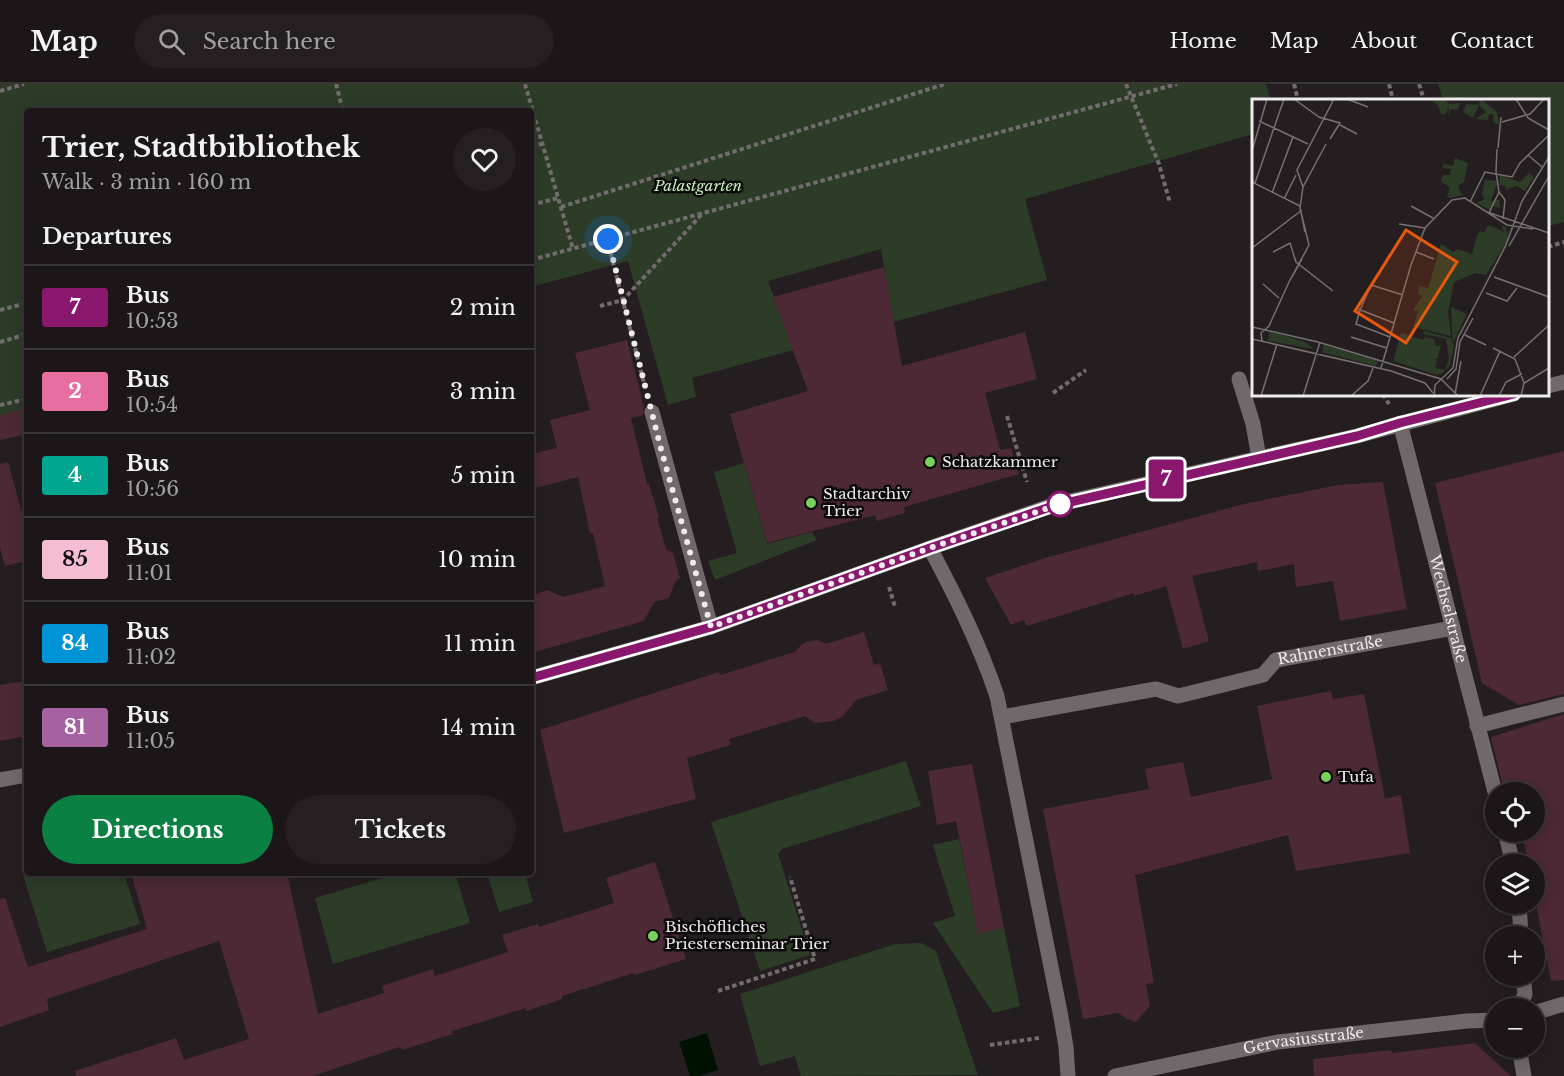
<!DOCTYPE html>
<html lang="en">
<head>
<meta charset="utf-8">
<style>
	body { margin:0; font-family:"Libre Baskerville",serif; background:#251f21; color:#f1f3f6; height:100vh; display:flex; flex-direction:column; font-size:22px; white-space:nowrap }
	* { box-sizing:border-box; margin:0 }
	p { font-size:20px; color:#a09fa2 }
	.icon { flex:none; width:33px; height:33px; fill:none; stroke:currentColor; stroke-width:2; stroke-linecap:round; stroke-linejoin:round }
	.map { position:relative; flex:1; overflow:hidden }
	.panel { position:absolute; left:24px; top:24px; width:510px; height:768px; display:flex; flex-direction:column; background:#1c1618; border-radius:6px; box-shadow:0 3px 15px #0003,0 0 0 2px #3a3537 }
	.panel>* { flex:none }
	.badge { padding:0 12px; border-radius:4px; font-size:21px; line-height:39px }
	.buttons { position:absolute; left:1485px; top:698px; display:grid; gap:12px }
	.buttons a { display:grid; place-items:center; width:60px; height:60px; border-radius:50%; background:#1c1618; box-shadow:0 3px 15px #0003,0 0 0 2px #3a3537; font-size:30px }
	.you { position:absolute; width:30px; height:30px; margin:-15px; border:4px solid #fff; border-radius:50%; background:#1a73e8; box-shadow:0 0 0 9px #1a73e833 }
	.map>.badge { position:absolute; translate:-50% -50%; box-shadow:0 0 0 3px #fff }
	h2 { padding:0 18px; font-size:22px; line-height:54px }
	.round { display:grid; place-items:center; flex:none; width:63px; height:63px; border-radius:32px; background:#251f21 }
	.summary { display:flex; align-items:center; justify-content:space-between; height:102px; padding:0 18px }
	h1 { font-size:28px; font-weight:700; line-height:45px }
	.cta { display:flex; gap:12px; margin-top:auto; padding:12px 18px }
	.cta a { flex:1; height:69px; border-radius:36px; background:#0b8043; color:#fff; font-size:24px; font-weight:700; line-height:69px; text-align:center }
	.cta a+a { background:#251f21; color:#f1f3f6 }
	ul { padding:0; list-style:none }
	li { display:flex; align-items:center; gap:18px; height:84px; padding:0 18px; border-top:2px solid #3a3537 }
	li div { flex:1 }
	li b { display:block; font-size:22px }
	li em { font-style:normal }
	li .badge { min-width:66px; font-weight:700; text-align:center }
	header { display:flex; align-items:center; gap:36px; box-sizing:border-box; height:84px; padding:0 30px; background:#1c1618; border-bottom:2px solid #3a3537 }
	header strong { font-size:28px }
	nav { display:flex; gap:33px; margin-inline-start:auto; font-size:21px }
	.search { width:420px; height:54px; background:#251f21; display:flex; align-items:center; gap:15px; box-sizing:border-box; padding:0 21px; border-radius:33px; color:#a09fa2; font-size:22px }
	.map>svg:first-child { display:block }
</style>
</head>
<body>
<header>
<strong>Map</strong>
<div class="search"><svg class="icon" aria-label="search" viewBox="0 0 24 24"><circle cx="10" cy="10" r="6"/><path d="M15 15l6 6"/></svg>Search here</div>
<nav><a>Home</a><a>Map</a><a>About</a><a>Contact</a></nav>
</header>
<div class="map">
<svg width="1564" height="992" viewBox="0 0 1564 992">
	<rect width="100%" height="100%" fill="#251e20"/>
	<path fill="#2c3c27" d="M 0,0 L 1266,0 L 1271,16 L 1254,16 L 1253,50 L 1025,115 L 1047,196 L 893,238 L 881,165 L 768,197 L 793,266 L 692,294 L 696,313 L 668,321 L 628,177 L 531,203 L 531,27 L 27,27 L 27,350 L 0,356 Z
		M 1438,0 L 1564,0 L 1564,138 L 1548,142 L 1548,16 L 1443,16 Z
		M 744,379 L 767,460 L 812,448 L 817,456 L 715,496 L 708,477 L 737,469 L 714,388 Z
		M 906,677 L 921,722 L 782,765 L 778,770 L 810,871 L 760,887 L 711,738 Z
		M 959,755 L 978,849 L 1004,844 L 1020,922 L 993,929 L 933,839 L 955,832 L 933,761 Z
		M 31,789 L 124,789 L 140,840 L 47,868 L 23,791 Z
		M 399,789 L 455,789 L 470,839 L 333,880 L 315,814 Z
		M 487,789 L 525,789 L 533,818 L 499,828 Z
		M 921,859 L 936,867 L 978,991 L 801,992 L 795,972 L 760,982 L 740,910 L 895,860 Z"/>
	<path fill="#011100" d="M 707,949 L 718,986 L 700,992 L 690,992 L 679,958 Z"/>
	<path fill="#4c2934" d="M 884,183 L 902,282 L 1025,248 L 1037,295 L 985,309 L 1000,366 L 1011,364 L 1019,390 L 904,423 L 905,429 L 877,437 L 875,431 L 767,459 L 730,330 L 808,307 L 773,213 Z
		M 627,256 L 644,323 L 643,331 L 631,334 L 647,400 L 649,400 L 659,433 L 657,433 L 666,465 L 673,469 L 680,494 L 675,498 L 669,514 L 654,518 L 644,537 L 531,569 L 531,512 L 547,506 L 564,513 L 605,502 L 593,449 L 590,449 L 578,393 L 531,405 L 531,370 L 557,364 L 550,336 L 590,326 L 575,269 Z
		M 27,324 L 27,350 L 0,356 L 0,331 Z
		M 1564,367 L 1564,610 L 1519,621 L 1482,599 L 1435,399 Z
		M 8,378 L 22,428 L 27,427 L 27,477 L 5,482 L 0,464 L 0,380 Z
		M 1383,398 L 1407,525 L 1340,537 L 1333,497 L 1296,503 L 1294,480 L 1258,487 L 1257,478 L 1192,492 L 1209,557 L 1183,565 L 1166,502 L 1134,512 L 1134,509 L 1027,542 L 1024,536 L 1011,541 L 985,494 L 1045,474 L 1244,420 L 1338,401 Z
		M 864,548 L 874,581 L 880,579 L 888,606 L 856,616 L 842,633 L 833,637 L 815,639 L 805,632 L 729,655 L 731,661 L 687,674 L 696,715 L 564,749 L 540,646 L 719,588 L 720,591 L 795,568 L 802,560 L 809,557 L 817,556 L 826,560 Z
		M 27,597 L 27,652 L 0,657 L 0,601 Z
		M 1331,607 L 1333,615 L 1364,610 L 1385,715 L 1401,711 L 1410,769 L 1296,787 L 1288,751 L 1135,791 L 1154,899 L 1146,900 L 1150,922 L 1136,938 L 1127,935 L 1118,929 L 1083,935 L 1043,725 L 1149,705 L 1145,685 L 1183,678 L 1191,713 L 1272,695 L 1257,622 Z
		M 1564,630 L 1564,896 L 1551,897 L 1534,810 L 1534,780 L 1529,780 L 1521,747 L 1534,747 L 1534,708 L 1509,708 L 1506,701 L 1503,702 L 1491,653 Z
		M 972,680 L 1004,844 L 978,850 L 956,737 L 937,741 L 928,687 Z
		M 655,778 L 686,875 L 635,891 L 634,889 L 562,912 L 562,915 L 526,927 L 526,924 L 452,947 L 453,950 L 402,966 L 400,963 L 313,992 L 76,992 L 75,987 L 176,954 L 184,976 L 249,955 L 219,857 L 47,915 L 49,926 L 0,943 L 0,815 L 5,814 L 28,883 L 147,845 L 131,789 L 287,789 L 318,930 L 384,909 L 382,902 L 433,885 L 435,892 L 508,868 L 502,851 L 538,840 L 539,843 L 614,819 L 606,794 Z
		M 1475,959 L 1511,992 L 1314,992 L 1313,975 L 1391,966 L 1392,969 Z"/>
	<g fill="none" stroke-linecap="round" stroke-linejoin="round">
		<path stroke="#726c6d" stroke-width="4" stroke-dasharray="4.5 3" stroke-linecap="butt" d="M 336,0 L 343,27
			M 525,0 L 573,165
			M 1126,0 L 1159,80 L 1170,119
			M 1294,0 L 1298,16
			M 1389,0 L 1393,16
			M 1419,0 L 1424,16
			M 0,7 L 24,0
			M 531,61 L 542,60
			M 531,121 L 558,114
			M 561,123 L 945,0
			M 607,155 L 646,307
			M 1548,163 L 1564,158
			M 531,176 L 1177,0
			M 600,222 L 623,216 L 702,130
			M 0,226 L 27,219
			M 0,258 L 27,250
			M 1053,309 L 1086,286
			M 1383,310 L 1389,320
			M 0,321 L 27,315
			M 1007,332 L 1027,398
			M 889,503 L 895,523
			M 718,907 L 815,875 L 790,793
			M 990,961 L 1039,954"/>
		<g stroke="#70686a" stroke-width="15">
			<path d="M 1239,295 L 1253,340 L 1259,374"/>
			<path d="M 1548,302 L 1564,298"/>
			<path d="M 652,328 L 711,543"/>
			<path id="s1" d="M 1400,339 L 1496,712"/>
			<path d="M 930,464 C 956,513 979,559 997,612 L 1061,933 L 1066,963 L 1068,992"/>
			<path d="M 531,594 L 711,543 L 930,464 L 1053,421 L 1357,352 L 1514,310"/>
			<path id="s2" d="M 1002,633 L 1156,605 L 1178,612 L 1211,604 L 1263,591 L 1276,576 L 1453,544"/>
			<path d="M 1477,642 L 1564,620"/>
			<path d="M 0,696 L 27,691"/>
			<path d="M 1505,747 L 1513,780"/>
			<path d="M 1519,819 L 1521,852"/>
			<path d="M 1519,924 L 1525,910 L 1523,891"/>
			<path d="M 1534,929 L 1564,920"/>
			<path d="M 1519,963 L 1524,992"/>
			<path id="s3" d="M 1115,992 L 1278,958 L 1467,937 L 1496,936"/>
		</g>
	</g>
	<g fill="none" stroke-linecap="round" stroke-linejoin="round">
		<defs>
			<path id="line" d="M 531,594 L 711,543 L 930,464 L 1053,422 L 1357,352 L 1400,339 L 1514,310"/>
		</defs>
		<use href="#line" stroke="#fff" stroke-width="14"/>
		<use href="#line" stroke="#8a176e" stroke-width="9"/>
		<path stroke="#efeaeb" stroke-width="6" stroke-dasharray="0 10.8" d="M 608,155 L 661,365 L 711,543 L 930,464 L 1066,418 L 1060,420"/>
	</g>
	<g fill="#78d158" stroke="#0c090a" stroke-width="2">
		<circle cx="930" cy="378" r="6"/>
		<circle cx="811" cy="419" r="6"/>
		<circle cx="1326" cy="693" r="6"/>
		<circle cx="653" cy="852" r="6"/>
	</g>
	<circle fill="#fff" stroke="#8a176e" stroke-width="3" cx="1060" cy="420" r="12"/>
	<g text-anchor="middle" stroke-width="5" stroke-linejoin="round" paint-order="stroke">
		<g font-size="15" font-style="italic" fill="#c7f0ba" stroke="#0c090a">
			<text x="698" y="107">Palastgarten</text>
		</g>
		<g font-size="15" fill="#efeaeb" stroke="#0c090a" text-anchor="start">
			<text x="942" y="383">Schatzkammer</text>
			<text x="823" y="415">Stadtarchiv<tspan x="823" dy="17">Trier</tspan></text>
			<text x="1338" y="698">Tufa</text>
			<text x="665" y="848">Bischöfliches<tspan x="665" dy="17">Priesterseminar Trier</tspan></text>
		</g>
		<g font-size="15" fill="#efeaeb" stroke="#0c090a">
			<text dy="5" stroke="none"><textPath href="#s1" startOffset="192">Wechselstraße</textPath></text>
			<text dy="5" stroke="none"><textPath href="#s2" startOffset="342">Rahnenstraße</textPath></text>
			<text dy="5" stroke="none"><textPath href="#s3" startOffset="192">Gervasiusstraße</textPath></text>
		</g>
	</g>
	<g transform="translate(1252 15)">
		<rect width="297" height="297" fill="#251e20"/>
		<path d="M 193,0 L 197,5 L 208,4 L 206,11 L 199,10 L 196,17 L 197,6 L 194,15 L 189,15 L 186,6 L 180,2 ZM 229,0 L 245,13 L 247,25 L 242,24 L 241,15 L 237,15 L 236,21 L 223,20 L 234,13 L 227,6 L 221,19 L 211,13 L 214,5 L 226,6 ZM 203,59 L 216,64 L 212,83 L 206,87 L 210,96 L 198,99 L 195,98 L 198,89 L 189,82 L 191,76 L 198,76 L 199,70 L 190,69 L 192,65 L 201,67 ZM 277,74 L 282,78 L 273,92 L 264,87 L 253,91 L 254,87 L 247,86 L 248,76 L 268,83 ZM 233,81 L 246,82 L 239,102 L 247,100 L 248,109 L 241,107 L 238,111 L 224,104 L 233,100 L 230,96 ZM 236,126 L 252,133 L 249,126 L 254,128 L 254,135 L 257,130 L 255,143 L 234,176 L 224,174 L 202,183 L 196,213 L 199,237 L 161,228 L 166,212 L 161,211 L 170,197 L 166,195 L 167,187 L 176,189 L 189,145 L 201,153 L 205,150 L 220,155 L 225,136 L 228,132 L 232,134 ZM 199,208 L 215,215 L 201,244 L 200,234 L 205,235 L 200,233 ZM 18,232 L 53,243 L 62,250 L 16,242 ZM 172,232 L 199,239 L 202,247 L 198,266 L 191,274 L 185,276 L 141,262 L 149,234 L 171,241 L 173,238 L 182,240 L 185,248 L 189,245 L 186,259 L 182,261 L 185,262 L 183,269 L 193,271 L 197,260 L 194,240 L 171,235 ZM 72,246 L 126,262 L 124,267 L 70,253 Z" fill="#2c3c27"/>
		<path fill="none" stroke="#767071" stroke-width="1.5" d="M 42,0 L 67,18 L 88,24 L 78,40M 95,0 L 116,8M 264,0 L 276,19 L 297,31M 7,22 L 56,45M 250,23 L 278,15 L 292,0M 88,26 L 105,35M 246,49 L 249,18M 245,50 L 244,73 L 247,93 L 253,101 L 251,120M 0,52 L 15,0M 276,56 L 290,68M 0,83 L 48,107M 3,84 L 32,0M 51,88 L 45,71 L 82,0M 20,94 L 41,38M 32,100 L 44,76M 218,103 L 233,73 L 260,78 L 268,64 L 297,36M 159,107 L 181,119M 49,113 L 53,133M 235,113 L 297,134M 237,114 L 247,93M 147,125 L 173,129M 257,147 L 297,77M 0,149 L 50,111M 21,153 L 38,144 L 44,163 L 81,192M 164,153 L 182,160M 40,178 L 50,160M 242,178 L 297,198M 37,183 L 57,146 L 48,109 L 51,88 L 74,45M 11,185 L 27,199M 234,194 L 255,202 L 265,189M 106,210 L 142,224M 0,228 L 66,243 L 189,280 L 206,297M 213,236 L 234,246M 99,238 L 135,249M 138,238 L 104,225 L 108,211 L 119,186 L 151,196M 0,240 L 139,272 L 173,284 L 181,294M 10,242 L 9,234 L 17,227 L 37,183M 241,249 L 263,260 L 272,284 L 269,297M 262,258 L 297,226M 129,269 L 159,166 L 173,129 L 200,101 L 213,99 L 255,126 L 281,130M 195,280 L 204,270 L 208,243 L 221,219M 272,284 L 297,269M 203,295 L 209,262M 9,297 L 25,245M 51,297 L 68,243M 99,297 L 116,282 L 121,269M 182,297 L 183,286 L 201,269 L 206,239 L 254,146 L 270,102 L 297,58M 228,297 L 248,252M 247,297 L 254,283 L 270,275"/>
		<path fill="#e8590c" fill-opacity="0.15" stroke="#e8590c" stroke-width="3" d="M 154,131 L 205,163 L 154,244 L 103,212 Z"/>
		<rect width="297" height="297" fill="none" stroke="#efeaeb" stroke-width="3"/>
	</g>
</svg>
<div class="buttons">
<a><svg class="icon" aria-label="locate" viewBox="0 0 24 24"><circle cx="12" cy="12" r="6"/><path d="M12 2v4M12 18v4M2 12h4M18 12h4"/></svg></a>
<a><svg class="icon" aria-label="layers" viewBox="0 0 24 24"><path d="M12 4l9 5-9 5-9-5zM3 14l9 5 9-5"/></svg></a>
<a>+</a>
<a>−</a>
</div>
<div class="you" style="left:608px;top:155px"></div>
<b class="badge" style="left:1166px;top:395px;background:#8a176e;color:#fff">7</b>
<section class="panel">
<div class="summary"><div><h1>Trier, Stadtbibliothek</h1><p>Walk · 3 min · 160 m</p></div><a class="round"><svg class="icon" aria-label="heart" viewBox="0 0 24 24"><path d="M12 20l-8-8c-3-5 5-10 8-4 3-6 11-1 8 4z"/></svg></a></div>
<h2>Departures</h2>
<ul>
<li><span class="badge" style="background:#8a176e;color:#fff">7</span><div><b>Bus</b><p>10:53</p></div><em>2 min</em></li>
<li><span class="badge" style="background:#e66ea1;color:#fff">2</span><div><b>Bus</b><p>10:54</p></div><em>3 min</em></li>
<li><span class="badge" style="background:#00a68f;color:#fff">4</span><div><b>Bus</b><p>10:56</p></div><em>5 min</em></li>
<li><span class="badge" style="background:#f5bdd4;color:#111">85</span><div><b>Bus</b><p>11:01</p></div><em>10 min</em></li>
<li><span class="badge" style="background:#0094d7;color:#fff">84</span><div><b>Bus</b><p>11:02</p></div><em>11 min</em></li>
<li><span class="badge" style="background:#a661a1;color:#fff">81</span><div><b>Bus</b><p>11:05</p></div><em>14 min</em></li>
</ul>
<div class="cta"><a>Directions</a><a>Tickets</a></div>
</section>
</div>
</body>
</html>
